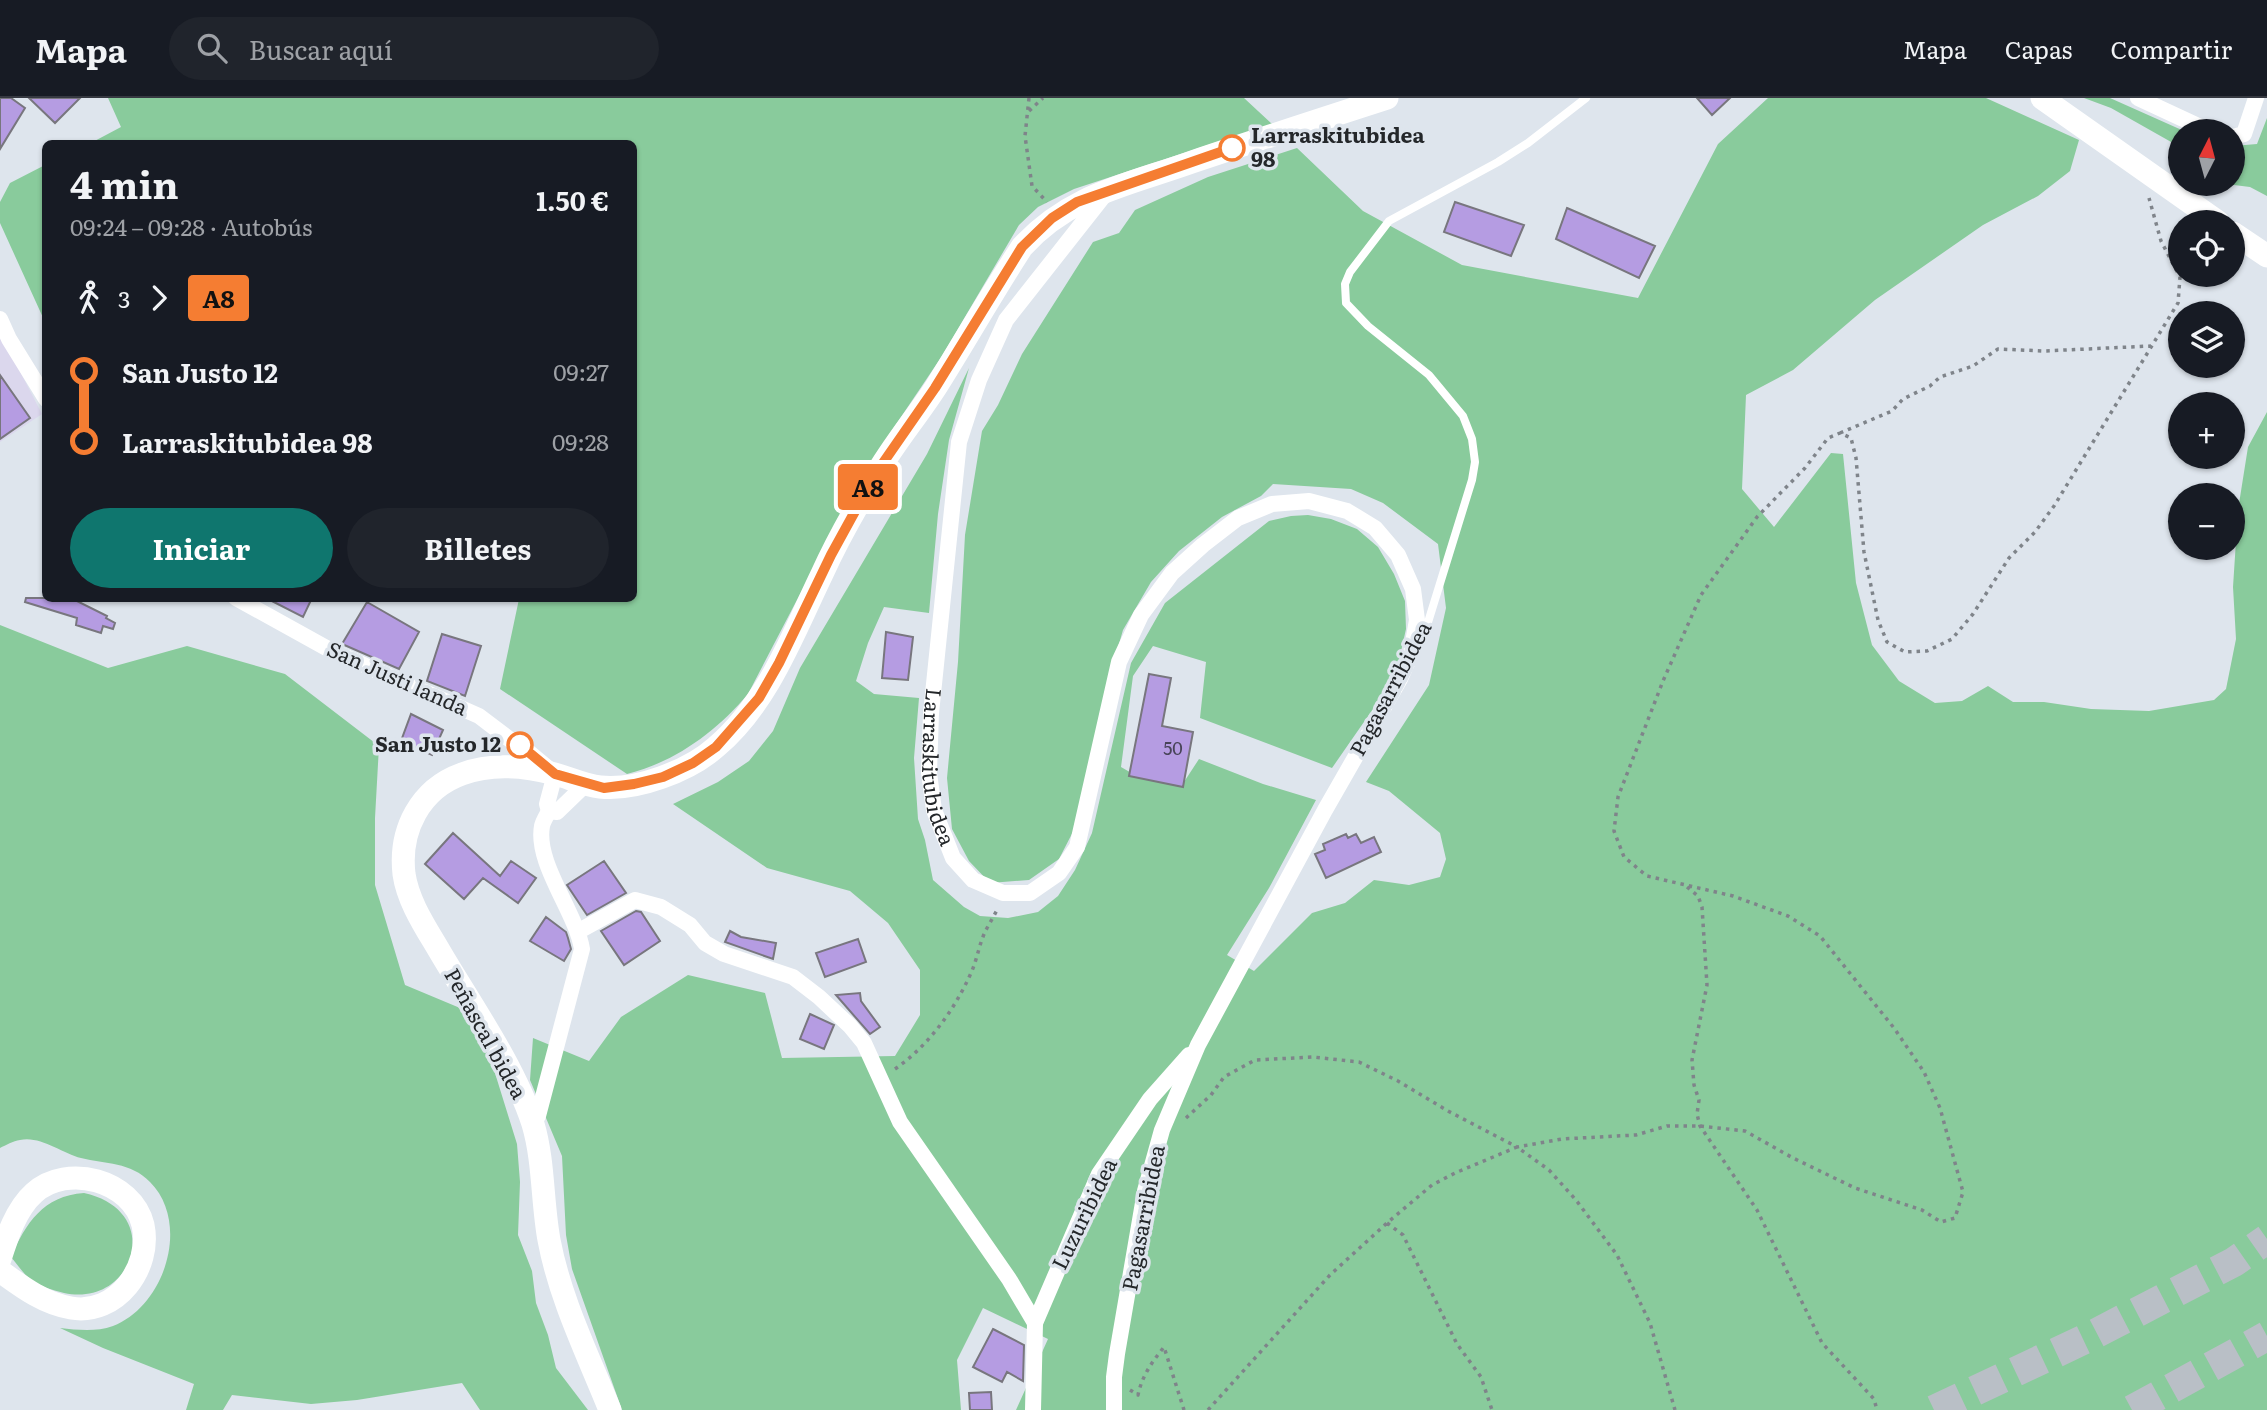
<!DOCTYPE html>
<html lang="es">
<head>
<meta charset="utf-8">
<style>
	body { margin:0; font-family:Literata,serif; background:#20242c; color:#f1f3f6; height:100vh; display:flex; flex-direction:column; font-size:26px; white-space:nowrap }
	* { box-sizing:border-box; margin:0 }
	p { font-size:23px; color:#9ea1a6 }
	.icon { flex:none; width:38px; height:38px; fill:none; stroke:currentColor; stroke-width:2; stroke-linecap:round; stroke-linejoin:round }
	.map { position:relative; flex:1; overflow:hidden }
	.panel { position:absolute; left:42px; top:42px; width:595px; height:462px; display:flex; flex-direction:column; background:#171b24; border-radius:10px; box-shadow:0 2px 5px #0004 }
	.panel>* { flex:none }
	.badge { padding:0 14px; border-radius:5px; font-size:24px; line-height:46px }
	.needle { width:46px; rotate:6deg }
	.tools { position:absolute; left:2168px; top:21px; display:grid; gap:14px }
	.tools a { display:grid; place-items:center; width:77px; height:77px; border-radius:50%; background:#171b24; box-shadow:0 2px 5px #0004; font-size:35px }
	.map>.badge { position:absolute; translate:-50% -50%; box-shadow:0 0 0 4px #fff }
	.legs { display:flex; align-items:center; gap:10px; height:77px; padding:0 28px; font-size:23px }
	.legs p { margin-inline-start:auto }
	.summary { display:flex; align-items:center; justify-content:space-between; height:119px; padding:0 28px }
	h1 { font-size:38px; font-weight:700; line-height:52px }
	.action { display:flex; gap:14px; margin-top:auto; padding:14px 28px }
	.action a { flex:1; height:80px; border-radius:42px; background:#0f766e; color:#fff; font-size:28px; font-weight:700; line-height:80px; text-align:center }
	.action a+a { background:#20242c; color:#f1f3f6 }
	ul { padding:0 28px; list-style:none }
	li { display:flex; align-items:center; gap:24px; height:70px; font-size:26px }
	li i { display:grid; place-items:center; width:10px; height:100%; margin:0 9px; background:currentColor }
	li i::after { content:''; width:18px; height:18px; margin:-9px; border:5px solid; border-radius:50%; background:#171b24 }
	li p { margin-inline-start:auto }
	li:first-child i { background:linear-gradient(#0000 50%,currentColor 0) }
	li:last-child i { background:linear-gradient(currentColor 50%,#0000 0) }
	header { display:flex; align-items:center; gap:42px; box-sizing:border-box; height:98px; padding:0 35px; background:#171b24; border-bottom:2px solid #363941 }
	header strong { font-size:33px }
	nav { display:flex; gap:38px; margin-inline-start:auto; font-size:24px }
	.search { width:490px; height:63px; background:#20242c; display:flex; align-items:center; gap:18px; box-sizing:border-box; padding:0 24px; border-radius:38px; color:#9ea1a6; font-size:26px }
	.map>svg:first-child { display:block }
</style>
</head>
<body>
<header>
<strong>Mapa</strong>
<div class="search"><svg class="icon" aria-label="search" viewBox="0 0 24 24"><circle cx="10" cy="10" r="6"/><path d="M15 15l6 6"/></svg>Buscar aquí</div>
<nav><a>Mapa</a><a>Capas</a><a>Compartir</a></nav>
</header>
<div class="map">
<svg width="2267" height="1312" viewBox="0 0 2267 1312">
	<rect width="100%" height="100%" fill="#dee5ed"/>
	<path fill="#dbd7ed" d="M 0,235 L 42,316 L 0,344 Z"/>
	<path fill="#89cb9c" d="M 108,0 L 1244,0 L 1272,26 L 1074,91 L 1038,109 L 1019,127 L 942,258 L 862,377 L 748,596 C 716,634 675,664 627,676 L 500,591 L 519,501 L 634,500 L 634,46 L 89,46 L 121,29 Z
		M 1768,0 L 1986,0 L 2079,42 L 2070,73 L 2038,98 L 1983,127 L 1875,202 L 1793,272 L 1746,297 L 1742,391 L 1774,429 L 1831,355 L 1843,356 L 1856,485 L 1872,547 L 1899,583 L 1935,605 L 1962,603 L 1988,588 L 2013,604 L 2044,604 L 2091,611 L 2149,613 L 2214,602 L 2226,591 L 2236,541 L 2233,489 L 2238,412 L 2248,349 L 2267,314 L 2267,1312 L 1016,1312 L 1048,1241 L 983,1210 L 957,1262 L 961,1312 L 622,1312 L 572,1171 L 566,1137 L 562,1058 L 530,982 L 533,940 L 589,963 L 621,919 L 688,877 L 765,895 L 782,960 L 895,958 L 920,917 L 920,872 L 888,825 L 850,793 L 767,770 L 673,706 L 718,684 L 749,663 L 773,633 L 800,570 L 927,356 L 969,270 L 949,342 L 938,416 L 929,515 L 884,509 L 868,545 L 856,583 L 874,596 L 919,600 L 914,660 L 918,721 L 925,742 L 933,782 L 964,809 L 980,818 L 1008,820 L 1038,814 L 1058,798 L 1075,772 L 1092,735 L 1131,565 L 1165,505 L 1269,423 L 1291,418 L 1308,417 L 1331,421 L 1357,431 L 1378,449 L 1394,476 L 1405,503 L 1406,531 L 1398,567 L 1382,598 L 1332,670 L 1200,620 L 1206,564 L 1153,548 L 1133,578 L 1121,669 L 1140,680 L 1184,684 L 1199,661 L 1263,686 L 1316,702 L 1269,790 L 1227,857 L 1254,873 L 1312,815 L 1345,805 L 1374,782 L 1409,787 L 1440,779 L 1446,761 L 1440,735 L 1389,693 L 1366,684 L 1429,587 L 1446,510 L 1438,446 L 1383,405 L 1351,391 L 1273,386 L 1261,398 L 1222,419 L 1179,453 L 1151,484 L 1123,532 L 1110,577 L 1078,724 L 1059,761 L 1029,782 L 990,785 L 969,763 L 952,731 L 947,680 L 958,564 L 965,437 L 982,333 L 998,307 L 1022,256 L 1093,144 L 1119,135 L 1135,112 L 1208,79 L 1297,50 L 1363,113 L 1462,167 L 1638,200 L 1718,46 Z
		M 2084,0 L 2110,0 L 2184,33 L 2180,33 L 2180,49 L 2111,10 Z
		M 2267,20 L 2267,98 L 2250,89 L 2226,86 L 2233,86 L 2233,48 L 2257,46 Z
		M 45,67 L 45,224 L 0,125 L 0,104 L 10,85 Z
		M 0,527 L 108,570 L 187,548 L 285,576 L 379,648 L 375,720 L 375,787 L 405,887 L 460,910 L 490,959 L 517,1046 L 520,1084 L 518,1137 L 532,1173 L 536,1205 L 548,1237 L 556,1270 L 588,1312 L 480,1312 L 462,1285 L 357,1302 L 311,1306 L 232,1297 L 223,1312 L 186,1312 L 194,1286 L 103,1250 L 60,1230 C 78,1232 96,1234 113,1228 C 165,1208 191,1125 150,1084 C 131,1064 105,1066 81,1060 C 62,1055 39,1037 20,1042 C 13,1043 6,1047 0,1050 Z
		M 84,1095 C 166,1113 134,1210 64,1195 C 52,1192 38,1188 29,1180 C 22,1174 17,1166 11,1159 C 26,1125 43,1098 84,1095 Z"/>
	<path fill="#b59ce2" stroke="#78767e" stroke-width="2" d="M 0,0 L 11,0 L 25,10 L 0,51 Z
		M 29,0 L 80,0 L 55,25 Z
		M 1697,0 L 1730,0 L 1712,17 Z
		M 1455,104 L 1524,127 L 1511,158 L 1444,134 Z
		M 1567,110 L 1655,148 L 1639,180 L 1556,141 Z
		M 0,277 L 30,320 L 0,341 Z
		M 26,500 L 71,500 L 107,518 L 106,520 L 115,525 L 113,531 L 103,528 L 101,535 L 76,527 L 77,520 L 25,504 Z
		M 266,500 L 312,500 L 303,519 Z
		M 367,504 L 419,534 L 399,571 L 342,546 Z
		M 886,534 L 913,539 L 908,582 L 882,580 Z
		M 442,536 L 481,548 L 465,598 L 427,583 Z
		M 1149,576 L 1171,580 L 1162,628 L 1193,634 L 1183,689 L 1129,678 Z
		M 411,616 L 443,632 L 432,657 L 401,643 Z
		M 453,735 L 500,778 L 511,763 L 536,780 L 518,805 L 483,780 L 464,801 L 425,766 Z
		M 1346,736 L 1348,740 L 1356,736 L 1361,745 L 1374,739 L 1381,754 L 1326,780 L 1315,756 L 1325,752 L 1323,746 Z
		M 604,763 L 626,795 L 587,817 L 567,787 Z
		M 636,813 L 641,814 L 660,843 L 624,867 L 601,833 Z
		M 546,819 L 566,834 L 568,840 L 571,851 L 564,863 L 530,843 Z
		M 730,833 L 741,839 L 776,845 L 773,861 L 725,844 Z
		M 858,841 L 866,864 L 825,879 L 816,855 Z
		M 860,895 L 861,903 L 880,929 L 870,936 L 836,897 Z
		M 810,916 L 834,927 L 824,951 L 800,941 Z
		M 993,1231 L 1024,1247 L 1023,1283 L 1007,1274 L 1002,1284 L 973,1269 Z
		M 991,1294 L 992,1312 L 970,1312 L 969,1295 Z"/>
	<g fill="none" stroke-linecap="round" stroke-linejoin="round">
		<path stroke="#b9bfc6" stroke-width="30" stroke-dasharray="30 15" stroke-linecap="butt" d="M 1934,1312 L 2085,1241 L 2234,1164 L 2267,1141
			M 2132,1312 L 2267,1238"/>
		<path stroke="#7f848a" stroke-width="3.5" stroke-dasharray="3.5 5" stroke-linecap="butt" d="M 1029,0 L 1025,38 L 1032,88 L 1047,104
			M 1029,13 L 1043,0
			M 1840,335 L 1892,313 L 1903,301 L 1930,288 L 1940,279 L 1973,268 L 1998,251 L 2044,253 L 2151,248
			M 1687,789 L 1698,798 L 1702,809 L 1707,887 L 1692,962 L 1694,987 L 1699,1002 L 1697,1016 L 1700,1028 L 1757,1112 L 1822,1245 L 1874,1301 L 1877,1312
			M 895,971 C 928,948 954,913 971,875 C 977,862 979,847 985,834 C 989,826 994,818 998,810
			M 1186,1020 L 1211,997 L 1224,979 L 1255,962 L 1313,959 L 1359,964 L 1398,983 L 1448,1013 L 1517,1049 L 1562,1041 L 1636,1037 L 1667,1028 L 1700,1028 L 1745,1033 L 1793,1060 L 1855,1090 L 1922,1112 L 1941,1124 L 1955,1120 L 1963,1094 L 1940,1010 L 1924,974 L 1894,930 L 1820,838 L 1788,818 L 1733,798 L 1647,778 L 1624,759 L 1614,733 L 1618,699 L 1663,583 L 1701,497 L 1757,419 L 1805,370 L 1828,340 L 1840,335 L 1851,340 L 1856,360 L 1864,454 L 1878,522 L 1887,544 L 1905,554 L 1927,553 L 1952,541 L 1973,516 L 2009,460 L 2035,434 L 2054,408 L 2178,205 L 2180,179 L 2161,143 L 2149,100
			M 1387,1125 L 1403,1137 L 1457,1246 L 1481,1279 L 1492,1312
			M 1130,1292 L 1138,1297 C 1142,1278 1152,1264 1164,1249 L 1184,1312
			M 1208,1312 L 1330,1177 L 1387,1125 L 1432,1087 L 1455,1075 L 1517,1049 L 1549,1072 L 1576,1102 L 1617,1157 L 1650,1225 L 1675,1312"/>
		<path stroke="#fff" stroke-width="8" d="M 1417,547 L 1425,534 L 1472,382 L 1475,364 L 1472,341 L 1463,318 L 1429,277 L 1368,228 L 1346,205 L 1345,186 L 1350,174 L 1389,123 L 1498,64 L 1528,45 L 1586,0"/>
		<g stroke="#fff" stroke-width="16">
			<path d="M 2138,0 L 2209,33"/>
			<path d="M 2233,39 L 2244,36 L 2256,0"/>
			<path id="s1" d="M 1106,95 L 1006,222 L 979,282 L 959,344 L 931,615 L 929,675 L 934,712 L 953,760 L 973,782 L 1003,795 L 1030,795 L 1059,775 L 1077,749 L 1119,564 L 1141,517 L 1172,475 L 1203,447 L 1238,420 L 1272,406 L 1309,403 L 1347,413 L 1375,430 L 1398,457 L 1413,491 L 1417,522 L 1411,556 L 1400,581 L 1325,712 L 1198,947 L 1162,1032 L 1145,1093 L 1117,1256 L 1114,1279 L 1114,1312"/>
			<path d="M 0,221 L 9,241 L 46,301"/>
			<path d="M 236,500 L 330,552 L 479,618 L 555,676 L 547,706 L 549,713 L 557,714 L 586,686"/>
			<path d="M 579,833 L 635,802 L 661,809 L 690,827 L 705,845 L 724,856 L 793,879 L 819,899 L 850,928 L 864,945 L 900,1024 L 1009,1181 L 1035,1225"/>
			<path d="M 532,1026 L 538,1018 L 582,851 C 576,814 535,765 542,728 C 543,723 547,717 549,713"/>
			<path d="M 1033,1312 L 1035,1225 L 1099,1076 L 1150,1001 L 1189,957"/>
		</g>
		<path stroke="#fff" stroke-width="23" d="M 2042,0 L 2218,124
			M 2233,135 L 2267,158
			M 0,1161 C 7,1139 16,1111 34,1095 C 67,1065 132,1082 143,1127 C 152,1170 116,1218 71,1210 C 43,1205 22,1189 0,1173
			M 610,1312 C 588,1257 560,1201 549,1142 C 542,1104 544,1063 533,1026 C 515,969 470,905 440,854 C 426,830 408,804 404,776 C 399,732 420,691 462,676 C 491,665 525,668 555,676 C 570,680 584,687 600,689 C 636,693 689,673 716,649 C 768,605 793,536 822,476 C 837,443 855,411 874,380 C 892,348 916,320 936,289 C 965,243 992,195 1022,149 C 1070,96 1128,87 1192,64 C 1257,42 1322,21 1387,0"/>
	</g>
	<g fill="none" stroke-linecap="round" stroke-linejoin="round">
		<defs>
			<path id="line-1" d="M 520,647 L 555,676 L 604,690 L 634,686 L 663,679 L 693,665 L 716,649 L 759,600 L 779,565 L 831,457 L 876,375 L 935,290 L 1022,149 L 1052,120 L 1077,104 L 1232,50"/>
		</defs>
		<use href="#line-1" stroke="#fff" stroke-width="16"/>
		<use href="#line-1" stroke="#f57d32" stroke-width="10"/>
	</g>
	<g fill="#fff" stroke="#f57d32" stroke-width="3.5">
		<circle cx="1232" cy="50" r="12"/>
		<circle cx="520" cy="647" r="12"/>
	</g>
	<g text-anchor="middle" stroke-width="7" stroke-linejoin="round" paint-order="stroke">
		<g font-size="18" fill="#484458">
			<text x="1173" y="657">50</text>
		</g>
		<g font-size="21" font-weight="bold" fill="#24272a" stroke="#dee5ed" text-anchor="start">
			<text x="1251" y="45">Larraskitubidea<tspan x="1251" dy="24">98</tspan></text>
			<text x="501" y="654" text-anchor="end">San Justo 12</text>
		</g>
		<g font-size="21" fill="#24272a" stroke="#dee5ed">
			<text transform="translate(397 581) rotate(24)" y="7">San Justi landa</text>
			<text transform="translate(1391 591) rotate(-62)" y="7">Pagasarribidea</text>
			<text dy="7" stroke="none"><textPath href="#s1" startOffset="620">Larraskitubidea</textPath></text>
			<text transform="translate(485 936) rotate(61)" y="7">Peñascal bidea</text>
			<text transform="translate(1085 1116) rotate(-64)" y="7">Luzuribidea</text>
			<text transform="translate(1144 1120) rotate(-79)" y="7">Pagasarribidea</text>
		</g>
	</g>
</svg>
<div class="tools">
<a><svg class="needle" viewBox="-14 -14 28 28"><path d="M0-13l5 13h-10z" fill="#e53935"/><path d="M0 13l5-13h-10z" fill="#9ea1a6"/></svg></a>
<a><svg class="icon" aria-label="locate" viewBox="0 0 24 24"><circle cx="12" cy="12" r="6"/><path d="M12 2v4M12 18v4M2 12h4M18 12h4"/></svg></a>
<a><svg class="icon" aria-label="layers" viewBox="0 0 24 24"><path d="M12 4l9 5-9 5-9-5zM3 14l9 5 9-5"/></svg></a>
<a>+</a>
<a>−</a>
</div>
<b class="badge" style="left:868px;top:389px;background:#f57d32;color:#111">A8</b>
<section class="panel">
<div class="summary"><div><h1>4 min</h1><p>09:24 – 09:28 · Autobús</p></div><b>1.50 €</b></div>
<div class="legs"><svg class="icon" aria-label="walk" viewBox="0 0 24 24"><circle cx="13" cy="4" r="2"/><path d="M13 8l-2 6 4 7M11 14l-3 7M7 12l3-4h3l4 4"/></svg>3<svg class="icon" aria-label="forward" viewBox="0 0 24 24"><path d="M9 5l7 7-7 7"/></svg><b class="badge" style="background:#f57d32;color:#111">A8</b></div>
<ul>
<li><i style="color:#f57d32"></i><b>San Justo 12</b><p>09:27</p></li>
<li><i style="color:#f57d32"></i><b>Larraskitubidea 98</b><p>09:28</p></li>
</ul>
<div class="action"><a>Iniciar</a><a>Billetes</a></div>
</section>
</div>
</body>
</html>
